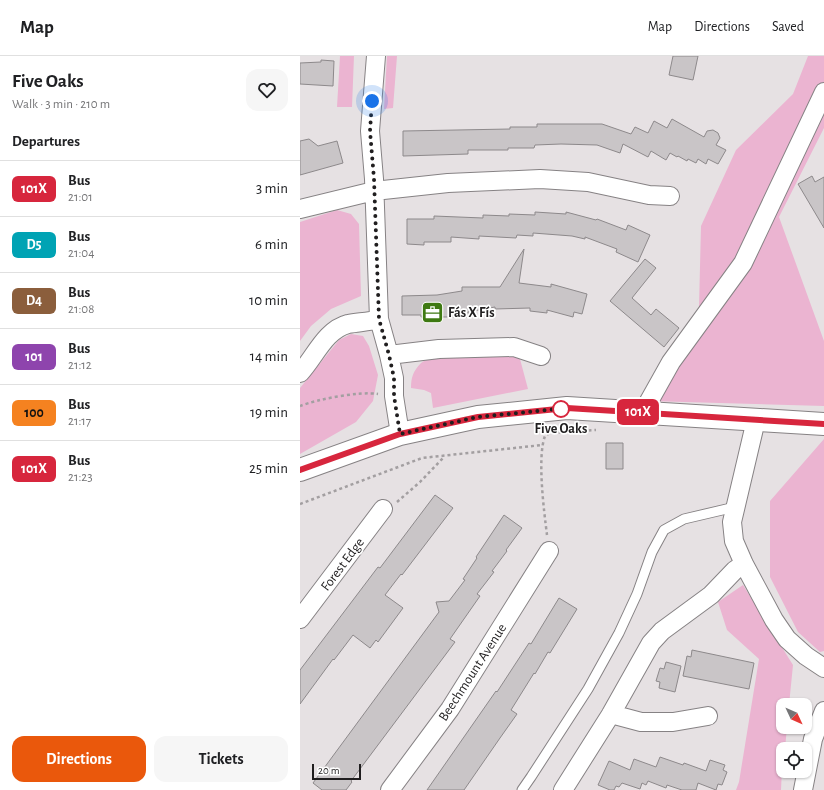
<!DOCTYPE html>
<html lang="en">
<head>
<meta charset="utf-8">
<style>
	body { margin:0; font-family:"Alegreya Sans",sans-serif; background:#f6f6f6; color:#202124; height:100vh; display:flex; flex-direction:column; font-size:15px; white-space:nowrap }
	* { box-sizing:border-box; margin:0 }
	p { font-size:13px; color:#757577 }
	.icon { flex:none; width:22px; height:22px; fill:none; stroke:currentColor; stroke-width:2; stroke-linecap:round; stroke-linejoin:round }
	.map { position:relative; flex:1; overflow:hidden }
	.panel { display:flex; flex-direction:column; background:#fff; width:300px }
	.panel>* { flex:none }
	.badge { padding:0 8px; border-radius:6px; font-size:14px; line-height:26px }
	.needle { width:26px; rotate:134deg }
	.tools { position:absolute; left:476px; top:642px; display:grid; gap:8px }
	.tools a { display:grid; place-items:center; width:36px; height:36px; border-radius:8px; background:#fff; box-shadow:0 1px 3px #0004; font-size:20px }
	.scale { position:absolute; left:12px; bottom:10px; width:49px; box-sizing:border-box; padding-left:4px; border:2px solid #201e1f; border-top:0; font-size:11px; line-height:14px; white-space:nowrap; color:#201e1f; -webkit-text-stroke:3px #fff; paint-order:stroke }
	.you { position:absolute; width:20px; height:20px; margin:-10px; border:3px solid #fff; border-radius:50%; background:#1a73e8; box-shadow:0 0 0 6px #1a73e833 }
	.map>.badge { position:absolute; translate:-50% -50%; box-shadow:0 0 0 2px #fff }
	h2 { padding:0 12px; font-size:15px; line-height:36px }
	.round { display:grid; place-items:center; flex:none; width:42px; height:42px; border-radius:12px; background:#f6f6f6 }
	.head { display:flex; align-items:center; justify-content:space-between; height:68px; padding:0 12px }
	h1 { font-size:19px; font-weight:600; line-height:30px }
	.cta { display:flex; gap:8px; margin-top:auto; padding:8px 12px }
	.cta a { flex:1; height:46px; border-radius:12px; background:#ea580c; color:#fff; font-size:16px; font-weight:600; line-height:46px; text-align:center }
	.cta a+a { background:#f6f6f6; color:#202124 }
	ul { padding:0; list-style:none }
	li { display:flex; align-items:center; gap:12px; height:56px; padding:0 12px; border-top:1px solid #e0e0e0 }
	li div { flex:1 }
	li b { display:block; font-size:15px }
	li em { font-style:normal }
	li .badge { min-width:44px; font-weight:700; text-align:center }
	header { display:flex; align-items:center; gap:24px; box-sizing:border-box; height:56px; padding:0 20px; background:#fff; border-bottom:1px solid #e0e0e0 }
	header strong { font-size:19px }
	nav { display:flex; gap:22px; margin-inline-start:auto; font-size:14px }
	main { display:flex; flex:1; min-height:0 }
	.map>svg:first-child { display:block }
</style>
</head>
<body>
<header>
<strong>Map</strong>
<nav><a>Map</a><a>Directions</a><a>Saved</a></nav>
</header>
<main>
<section class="panel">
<div class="head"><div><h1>Five Oaks</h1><p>Walk · 3 min · 210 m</p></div><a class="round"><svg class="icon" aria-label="heart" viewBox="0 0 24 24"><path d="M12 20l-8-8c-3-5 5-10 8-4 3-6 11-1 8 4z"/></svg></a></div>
<h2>Departures</h2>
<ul>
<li><span class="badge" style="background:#d7263d;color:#fff">101X</span><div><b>Bus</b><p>21:01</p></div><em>3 min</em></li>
<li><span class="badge" style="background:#00a3b4;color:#fff">D5</span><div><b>Bus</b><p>21:04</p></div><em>6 min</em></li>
<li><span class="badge" style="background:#8b5e3c;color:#fff">D4</span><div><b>Bus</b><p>21:08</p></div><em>10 min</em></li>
<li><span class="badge" style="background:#8e44ad;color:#fff">101</span><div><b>Bus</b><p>21:12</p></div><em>14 min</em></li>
<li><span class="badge" style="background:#f58220;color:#111">100</span><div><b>Bus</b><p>21:17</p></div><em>19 min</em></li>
<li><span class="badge" style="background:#d7263d;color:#fff">101X</span><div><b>Bus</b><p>21:23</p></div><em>25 min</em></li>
</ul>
<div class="cta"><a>Directions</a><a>Tickets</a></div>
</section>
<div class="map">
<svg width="524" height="734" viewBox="0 0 524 734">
	<rect width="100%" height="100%" fill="#e6e1e3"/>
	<path fill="#ebb4d1" d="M 40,0 L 54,0 L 52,51 L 37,51 Z
		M 87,0 L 97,0 L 93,52 L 84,53 Z
		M 508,0 L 524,0 L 524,72 L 479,161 L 524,285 L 524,350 L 349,345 L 399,251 L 401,170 L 436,94 L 493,38 Z
		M 37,154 L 51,158 L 59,168 L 61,240 L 31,253 L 11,270 L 0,285 L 0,166 Z
		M 51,278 L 63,280 L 69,290 L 78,319 L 73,345 L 56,366 L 0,398 L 0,332 L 39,284 Z
		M 210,297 L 220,303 L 228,333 L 133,352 L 131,337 L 124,334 L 111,332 C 111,322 113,315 121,307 C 132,297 192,298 210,297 Z
		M 524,383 L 524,595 L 520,596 L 498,576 L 470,521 L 470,445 Z
		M 443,529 L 493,609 L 489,649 L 483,649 L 483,671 L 487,671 L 485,693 L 483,693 L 481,734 L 436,734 L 439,726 L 459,603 L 427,574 L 418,546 Z"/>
	<path fill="#c9c5c7" stroke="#8d898b" d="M 373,0 L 398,0 L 393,24 L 369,19 Z
		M 21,4 L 34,5 L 33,30 L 0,28 L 0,7 L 21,6 Z
		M 372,63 L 404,81 L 407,75 L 413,74 L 418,77 L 420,82 L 416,89 L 426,94 L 418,108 L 408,103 L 406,108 L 398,103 L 396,107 L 388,103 L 387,105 L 378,100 L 377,101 L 370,97 L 366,104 L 351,95 L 348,101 L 323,88 L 320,97 L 297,89 L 261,88 L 235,89 L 234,92 L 208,92 L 208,94 L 168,94 L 168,98 L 103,100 L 103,75 L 210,73 L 210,71 L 237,71 L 237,68 L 302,68 L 331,78 L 335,71 L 348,77 L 354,65 L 367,72 Z
		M 9,83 L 18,90 L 37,85 L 43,107 L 0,119 L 0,85 Z
		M 512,120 L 515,126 L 524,121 L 524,172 L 498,128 Z
		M 235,156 L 266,158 L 266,156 L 296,164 L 297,163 L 326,174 L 328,169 L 350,179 L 338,206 L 316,196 L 317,193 L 285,181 L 285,183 L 272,180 L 233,177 L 233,180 L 217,179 L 216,182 L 179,180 L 179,183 L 151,181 L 151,186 L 124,186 L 124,189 L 107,188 L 107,163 L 134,163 L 134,160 L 183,162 L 183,159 L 209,160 L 209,158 L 235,159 Z
		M 224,193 L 219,227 L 251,231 L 251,228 L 287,238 L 282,258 L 274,256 L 273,261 L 247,254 L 247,257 L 230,255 L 230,252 L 195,253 L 195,251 L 168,256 L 169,261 L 121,261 L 121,259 L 102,259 L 102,240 L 137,239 L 162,235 L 162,231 L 200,231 Z
		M 345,203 L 356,212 L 332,242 L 351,259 L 356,253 L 379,272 L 364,291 L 310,245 Z
		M 306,387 L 323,387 L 323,413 L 306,413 Z
		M 135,439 L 153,452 L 102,519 L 101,518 L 85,539 L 103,552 L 78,586 L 76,584 L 70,592 L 53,579 L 34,604 L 33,603 L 0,648 L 0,614 L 78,511 L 80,512 Z
		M 204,459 L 222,472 L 206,494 L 207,495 L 192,515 L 194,516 L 177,538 L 180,540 L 150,583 L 155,586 L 51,725 L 52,726 L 46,734 L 22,734 L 13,727 L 139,556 L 136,546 L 149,545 L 165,524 L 163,523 L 177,502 L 176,501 Z
		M 259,542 L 277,553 L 250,597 L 248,596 L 235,618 L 234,617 L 211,654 L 217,658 L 200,682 L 164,734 L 127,734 L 196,635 L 197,636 L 229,587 L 231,588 Z
		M 392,594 L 454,607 L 449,633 L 383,620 L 387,600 L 391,601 Z
		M 366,606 L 381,610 L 375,636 L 359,632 L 360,626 L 356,625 L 360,612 L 364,613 Z
		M 360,701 L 383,709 L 384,707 L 406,715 L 410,704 L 425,709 L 423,714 L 427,716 L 422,729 L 418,728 L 416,734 L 398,727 L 396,734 L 382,734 L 367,729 L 366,732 L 348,725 L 346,729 L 342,727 L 340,733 L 322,727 L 319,731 L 316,730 L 314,734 L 310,734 L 298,729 L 309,705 L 330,714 L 334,703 L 356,711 Z"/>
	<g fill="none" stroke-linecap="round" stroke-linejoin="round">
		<defs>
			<path id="lane" d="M 222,734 L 231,721 L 288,633 L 319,577 L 337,538 L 352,496 L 364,474 L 384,463 L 435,451"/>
			<path id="street" d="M 76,0 L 70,75 L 74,123 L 79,263 L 89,299 L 94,322 L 94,340 L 100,378
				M 0,153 L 74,135 L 148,127 L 240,123 L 288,126 L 349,139 L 370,140
				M 89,299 L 139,293 L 214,291 L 241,300
				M 0,317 C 15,301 25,274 48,268 C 58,266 69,266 79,263
				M 343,356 L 371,306 L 443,207 L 524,36
				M 456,364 L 432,466 L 434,485 L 444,508 L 474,564 L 487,583 L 506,600 L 524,612
				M 0,563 L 83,453
				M 311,658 L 341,666 L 373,666 L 408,660
				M 90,734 L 150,653 L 249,495
				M 263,734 L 311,658 L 351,587 L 362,575 L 411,539 L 435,514 L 444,508
				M 503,734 L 513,683 L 524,655"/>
			<path id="secondary" d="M 0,414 L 100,378 L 178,361 L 267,352 L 524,368"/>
		</defs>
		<use href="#lane" stroke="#868284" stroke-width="11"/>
		<use href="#street" stroke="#868284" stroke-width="20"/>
		<use href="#secondary" stroke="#868284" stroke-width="24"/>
		<path stroke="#a39fa1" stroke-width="2.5" stroke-dasharray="3 3" stroke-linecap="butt" d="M 0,350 C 18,343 60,335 78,338
			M 97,446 L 120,426 L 143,402 L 143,400
			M 0,448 L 122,402 L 242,389
			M 247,479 C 244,455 237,401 245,380 L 250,377 L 296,374"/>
		<use href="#lane" stroke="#fff" stroke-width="9"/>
		<use href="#street" stroke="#fff" stroke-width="18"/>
		<use href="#secondary" stroke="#fff" stroke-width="22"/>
	</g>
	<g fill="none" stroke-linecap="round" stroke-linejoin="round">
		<defs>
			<path id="line" d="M 0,414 L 100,378 L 178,361 L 267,352 L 524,368"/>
		</defs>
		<use href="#line" stroke="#fff" stroke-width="9"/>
		<use href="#line" stroke="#d7263d" stroke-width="6"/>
		<path stroke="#201e1f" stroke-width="4" stroke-dasharray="0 7.2" d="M 72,45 L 70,75 L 74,123 L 79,263 L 89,299 L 94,322 L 94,340 L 100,378 L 178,361 L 267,352 L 261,353"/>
	</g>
	<defs>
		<symbol id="office-square" viewBox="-11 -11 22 22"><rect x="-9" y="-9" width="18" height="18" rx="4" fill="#3e7912" stroke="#fff"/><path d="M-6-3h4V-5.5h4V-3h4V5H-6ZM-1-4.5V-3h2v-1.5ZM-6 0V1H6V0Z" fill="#fff"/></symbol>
	</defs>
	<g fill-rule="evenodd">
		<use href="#office-square" x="120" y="244" width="25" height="25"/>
	</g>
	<circle fill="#fff" stroke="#d7263d" stroke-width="2" cx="261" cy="353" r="8"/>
	<g text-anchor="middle" stroke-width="3.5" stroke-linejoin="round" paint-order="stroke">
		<g font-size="14" font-weight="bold" fill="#201e1f" stroke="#fff" text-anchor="start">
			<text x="148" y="261">Fás X Fís</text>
		</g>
		<g font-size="14" font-weight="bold" fill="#201e1f" stroke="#fff">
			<text x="261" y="377">Five Oaks</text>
		</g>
		<g font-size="14" fill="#201e1f" stroke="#fff">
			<text transform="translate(42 508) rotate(-53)" y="5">Forest Edge</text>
			<text transform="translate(172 616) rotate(-57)" y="5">Beechmount Avenue</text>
		</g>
	</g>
</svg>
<div class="tools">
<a><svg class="needle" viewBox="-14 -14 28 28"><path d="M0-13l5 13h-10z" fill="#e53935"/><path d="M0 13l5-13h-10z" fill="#757577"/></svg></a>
<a><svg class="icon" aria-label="locate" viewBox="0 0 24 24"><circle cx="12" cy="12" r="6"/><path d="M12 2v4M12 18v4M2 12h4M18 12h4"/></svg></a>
</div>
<div class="scale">20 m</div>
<div class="you" style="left:72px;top:45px"></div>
<b class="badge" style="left:338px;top:356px;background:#d7263d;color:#fff">101X</b>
</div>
</main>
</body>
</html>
